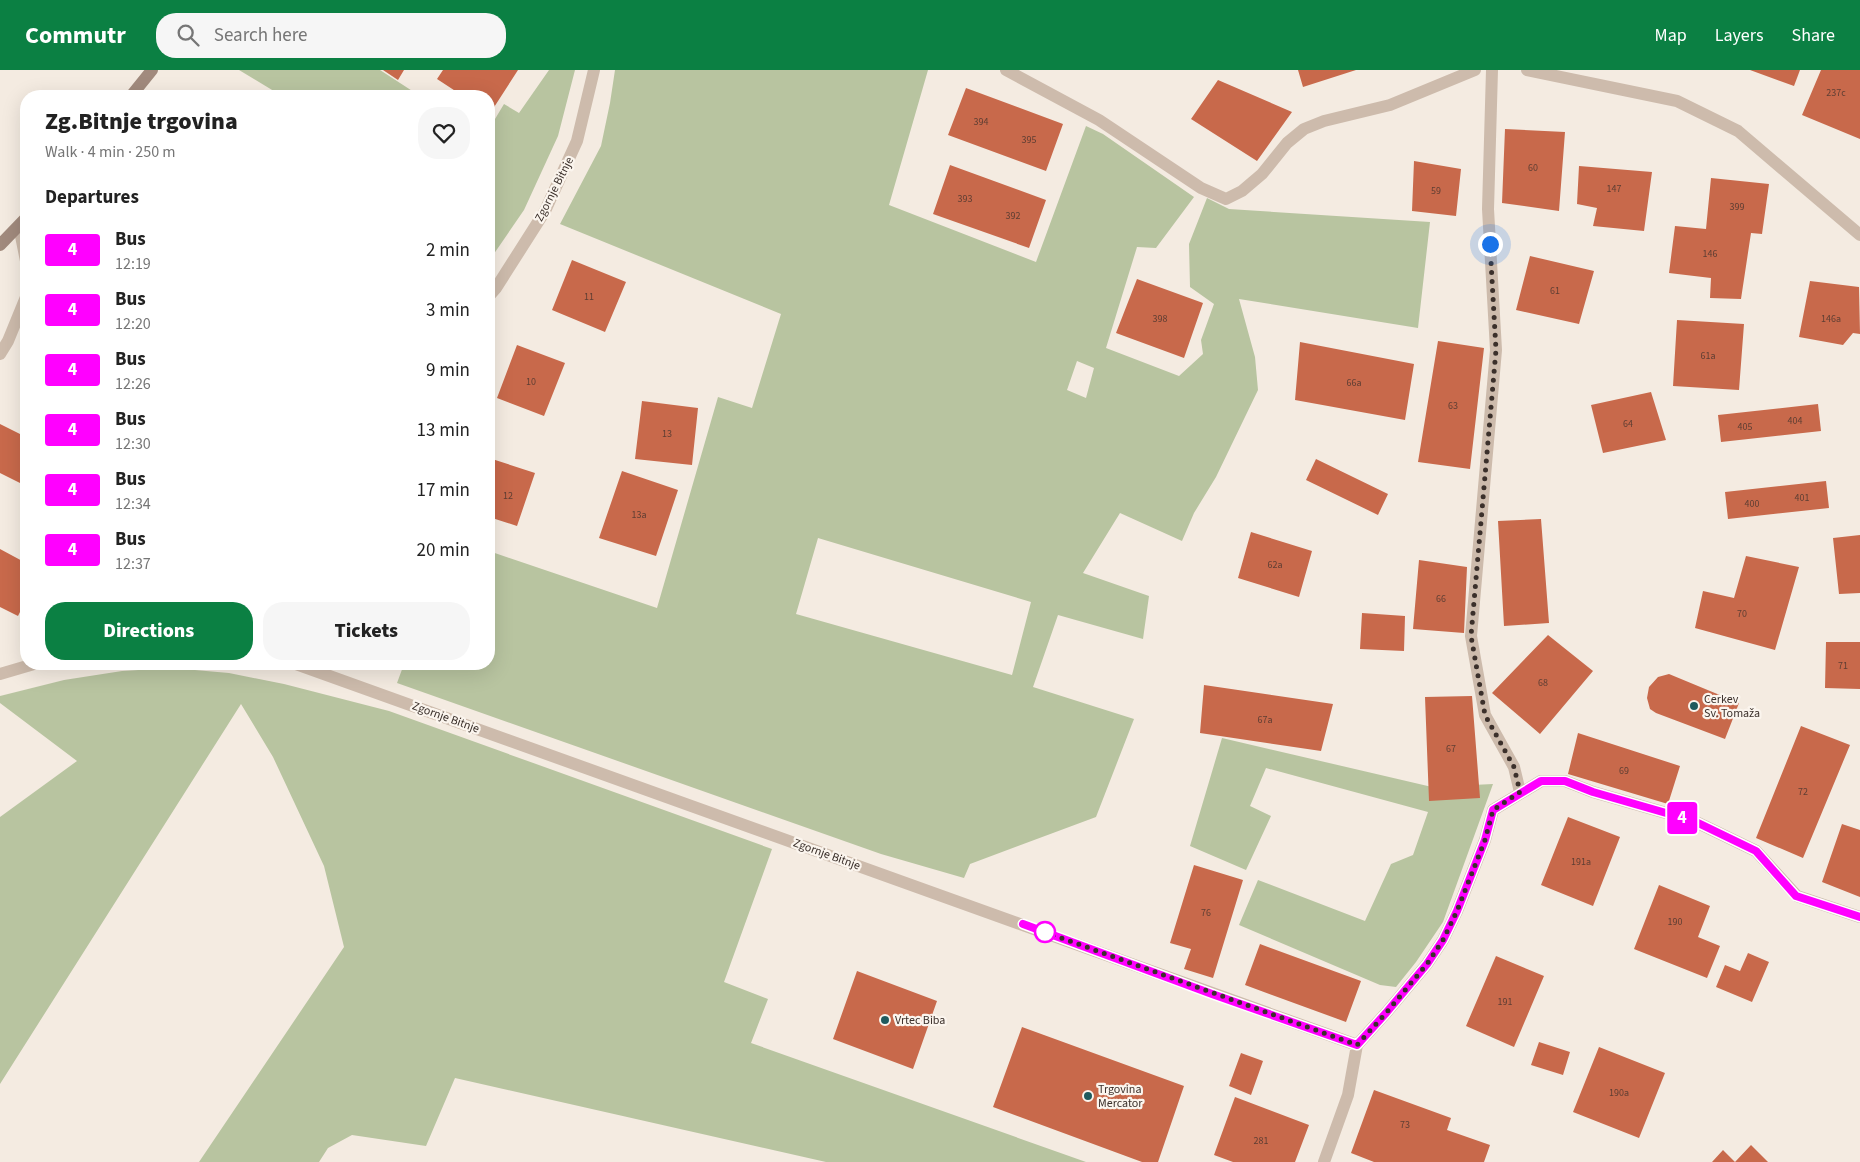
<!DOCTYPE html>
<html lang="en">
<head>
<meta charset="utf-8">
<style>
	body { margin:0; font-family:"Source Sans 3",sans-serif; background:#f6f6f6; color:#222; height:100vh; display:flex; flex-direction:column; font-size:19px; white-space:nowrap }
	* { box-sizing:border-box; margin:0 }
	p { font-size:16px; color:#767676 }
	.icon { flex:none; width:28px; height:28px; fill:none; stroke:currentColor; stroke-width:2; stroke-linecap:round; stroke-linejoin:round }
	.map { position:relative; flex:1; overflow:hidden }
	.side { position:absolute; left:20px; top:20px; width:475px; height:580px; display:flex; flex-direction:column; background:#fff; border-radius:20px; box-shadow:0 5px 20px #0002 }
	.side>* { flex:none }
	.badge { padding:0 10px; border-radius:4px; font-size:18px; line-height:32px }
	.you { position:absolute; width:25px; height:25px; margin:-12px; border:4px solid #fff; border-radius:50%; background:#1a73e8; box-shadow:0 0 0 8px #1a73e833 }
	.map>.badge { position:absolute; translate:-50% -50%; box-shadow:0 0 0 2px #fff }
	h2 { padding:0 25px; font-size:19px; line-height:45px }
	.round { display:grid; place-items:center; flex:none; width:52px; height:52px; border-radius:20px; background:#f6f6f6 }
	.summary { display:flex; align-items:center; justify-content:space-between; height:85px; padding:0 25px }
	h1 { font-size:24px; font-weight:800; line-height:38px }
	.primary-button { display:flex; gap:10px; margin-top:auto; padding:10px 25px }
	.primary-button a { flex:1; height:58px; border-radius:20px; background:#0b8043; color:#fff; font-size:20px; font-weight:800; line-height:58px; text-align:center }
	.primary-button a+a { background:#f6f6f6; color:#222 }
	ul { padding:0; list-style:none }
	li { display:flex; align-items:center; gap:15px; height:60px; padding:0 25px }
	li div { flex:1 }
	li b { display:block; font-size:19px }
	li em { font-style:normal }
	li .badge { min-width:55px; font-weight:700; text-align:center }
	header { display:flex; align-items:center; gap:30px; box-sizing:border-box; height:70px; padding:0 25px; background:#0b8043; color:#fff }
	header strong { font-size:24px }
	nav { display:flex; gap:28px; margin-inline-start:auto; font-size:18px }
	.search { width:350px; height:45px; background:#f6f6f6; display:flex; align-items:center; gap:12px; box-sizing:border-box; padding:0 18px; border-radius:20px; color:#767676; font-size:19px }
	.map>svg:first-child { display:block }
</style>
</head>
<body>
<header>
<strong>Commutr</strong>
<div class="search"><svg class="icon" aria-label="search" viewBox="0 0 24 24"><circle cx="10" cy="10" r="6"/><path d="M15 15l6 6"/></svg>Search here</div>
<nav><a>Map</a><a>Layers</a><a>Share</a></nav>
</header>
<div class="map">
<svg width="1860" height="1092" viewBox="0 0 1860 1092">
	<rect width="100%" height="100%" fill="#f4ebe1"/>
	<path fill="#b8c4a0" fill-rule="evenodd" d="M 239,0 L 380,0 L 420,26 L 282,26 Z
		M 549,0 L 575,0 L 558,66 L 524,140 L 489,191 L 489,59 L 504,34 L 519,43 Z
		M 615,0 L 928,0 L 889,135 L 1036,192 L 1086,56 L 1103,64 L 1194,127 L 1156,178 L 1137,177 L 1106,278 L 1179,306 L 1203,284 L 1201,270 L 1214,234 L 1190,217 L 1189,174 L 1207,128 L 1229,139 L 1430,152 L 1418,258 L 1239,229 L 1255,287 L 1258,320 L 1216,407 L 1194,443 L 1182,471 L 1120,443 L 1083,503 L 1149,526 L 1143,569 L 1058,545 L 1033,617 L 1134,649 L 1096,747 L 970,794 L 964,808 L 881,784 L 397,613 L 404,594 L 489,594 L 489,481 L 657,538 L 718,327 L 752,338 L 781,244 L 560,154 L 601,76 L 610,33 ZM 1077,291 L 1094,298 L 1086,328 L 1067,320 ZM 818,468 L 1031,532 L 1012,605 L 796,544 Z
		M 172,598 L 229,603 L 284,614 L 389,641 L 772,779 L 724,912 L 768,929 L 751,973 L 1086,1092 L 826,1092 L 455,1008 L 426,1076 L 352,1065 L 328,1078 L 319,1092 L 199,1092 L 344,877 L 324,796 L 273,687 L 241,634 L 0,1014 L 0,747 L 77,691 L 0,633 L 0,626 L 64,610 L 122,601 Z
		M 1222,668 L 1432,717 L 1493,714 L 1443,852 L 1416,892 L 1396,917 L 1380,915 L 1239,855 L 1258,810 L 1365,851 L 1391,794 L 1413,785 L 1428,742 L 1266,698 L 1250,736 L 1271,746 L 1246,800 L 1190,776 Z"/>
	<path fill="#c8694b" d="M 383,0 L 404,0 L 398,10 Z
		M 443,0 L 518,0 L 489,45 L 489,26 L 463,26 L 437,9 Z
		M 1298,0 L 1356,0 L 1303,17 Z
		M 1750,0 L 1800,0 L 1794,16 Z
		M 1821,0 L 1860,0 L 1860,69 L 1802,45 Z
		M 1218,10 L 1292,42 L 1257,91 L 1191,49 Z
		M 966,18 L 1063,54 L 1046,101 L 948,65 Z
		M 1505,59 L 1565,62 L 1559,141 L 1502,133 Z
		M 1414,91 L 1461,99 L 1456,146 L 1412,141 Z
		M 950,95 L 1046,130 L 1029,178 L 933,144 Z
		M 1579,96 L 1652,102 L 1644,161 L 1593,156 L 1597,138 L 1577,134 Z
		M 1711,108 L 1769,114 L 1762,164 L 1751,163 L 1741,229 L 1710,228 L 1711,208 L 1669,203 L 1675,156 L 1706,159 Z
		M 1530,186 L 1594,201 L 1579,254 L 1516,240 Z
		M 572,190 L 626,212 L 605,262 L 552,240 Z
		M 1137,209 L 1203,233 L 1184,288 L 1116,263 Z
		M 1810,211 L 1859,217 L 1860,264 L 1853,263 L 1843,275 L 1799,267 Z
		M 1677,250 L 1744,254 L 1739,320 L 1673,316 Z
		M 1438,271 L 1484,278 L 1470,399 L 1418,392 Z
		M 1300,272 L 1414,294 L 1405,350 L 1295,330 Z
		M 517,275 L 565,293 L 544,346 L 497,328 Z
		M 1651,322 L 1666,370 L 1603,383 L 1591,335 Z
		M 642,331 L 698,338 L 692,395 L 635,389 Z
		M 1818,334 L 1821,361 L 1721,372 L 1718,345 Z
		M 0,354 L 26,367 L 26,416 L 0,403 Z
		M 489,388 L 535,403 L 517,456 L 489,447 Z
		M 1316,389 L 1388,424 L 1378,445 L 1306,410 Z
		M 622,401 L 678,420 L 656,486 L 599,468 Z
		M 1826,411 L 1829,438 L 1728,449 L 1725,422 Z
		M 1541,449 L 1549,553 L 1504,556 L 1498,451 Z
		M 1251,462 L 1312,481 L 1299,527 L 1238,508 Z
		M 1860,465 L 1860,523 L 1839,524 L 1833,468 Z
		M 0,479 L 26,493 L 26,530 L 18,546 L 0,537 Z
		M 1746,486 L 1799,497 L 1775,580 L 1695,558 L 1703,521 L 1734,528 Z
		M 1419,490 L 1467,497 L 1464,563 L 1413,559 Z
		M 1362,543 L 1405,546 L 1404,581 L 1360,579 Z
		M 1548,565 L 1593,601 L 1540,664 L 1492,623 Z
		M 1826,572 L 1860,572 L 1860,619 L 1825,618 Z
		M 1669,604 L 1739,633 L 1725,669 L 1656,643 L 1650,639 L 1647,628 L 1649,617 L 1658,607 Z
		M 1204,615 L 1333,634 L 1321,681 L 1200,663 Z
		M 1472,626 L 1480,728 L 1429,731 L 1425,627 Z
		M 1801,656 L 1850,675 L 1803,788 L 1756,768 Z
		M 1578,663 L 1680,696 L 1668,734 L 1568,704 Z
		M 1568,747 L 1620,767 L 1593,836 L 1541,815 Z
		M 1842,754 L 1860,760 L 1860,827 L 1822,812 Z
		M 1194,795 L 1243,810 L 1213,908 L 1184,899 L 1191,879 L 1170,873 Z
		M 1659,815 L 1710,836 L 1698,867 L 1720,876 L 1707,908 L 1634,879 Z
		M 1260,874 L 1361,911 L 1346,952 L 1245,915 Z
		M 1748,883 L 1769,892 L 1752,932 L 1716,917 L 1725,895 L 1740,901 Z
		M 1496,886 L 1544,906 L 1514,977 L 1466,956 Z
		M 857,901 L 937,931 L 913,999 L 833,969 Z
		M 1022,957 L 1184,1016 L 1158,1092 L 1142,1092 L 993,1037 Z
		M 1539,972 L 1570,982 L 1563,1005 L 1531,995 Z
		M 1599,977 L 1665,1003 L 1639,1068 L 1573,1042 Z
		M 1241,983 L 1263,991 L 1251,1025 L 1229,1016 Z
		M 1374,1020 L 1451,1048 L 1447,1060 L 1490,1075 L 1484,1092 L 1374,1092 L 1351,1083 Z
		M 1235,1027 L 1309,1055 L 1295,1092 L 1233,1092 L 1214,1085 Z
		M 1751,1075 L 1768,1092 L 1735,1092 Z
		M 1723,1080 L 1735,1092 L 1712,1092 Z"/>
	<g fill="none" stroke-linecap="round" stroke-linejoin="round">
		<path stroke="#cdbbac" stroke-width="12" d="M 1006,0 L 1099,50 L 1201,118 L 1226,129 L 1242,121 L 1262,104 L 1287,73 L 1304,59 L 1324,51 L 1390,35 L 1475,0
			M 1492,0 L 1488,139 L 1496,280 L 1471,566 L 1485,645 L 1514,697 L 1520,722
			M 1527,0 L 1677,31 L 1738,61 L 1860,165
			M 19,156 L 26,191
			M 489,226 L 496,218 L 545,141 L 577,71 L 594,0
			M 0,284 L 8,271 L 26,227
			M 296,594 L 1357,975 L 1386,943 L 1427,894 L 1443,870 L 1457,841 L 1485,770 L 1493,740 L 1541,711 L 1565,711 L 1593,722 L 1694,751 L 1756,781 L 1797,826 L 1860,847
			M 0,604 L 34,594
			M 1324,1092 L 1348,1025 L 1357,975"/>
		<path stroke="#a18a7d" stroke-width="12" d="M 131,26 L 152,0
			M 0,175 L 26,148"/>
	</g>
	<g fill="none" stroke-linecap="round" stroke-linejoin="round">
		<defs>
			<path id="line" d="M 1023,854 L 1212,924 L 1357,975 L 1386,943 L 1427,894 L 1443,870 L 1457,841 L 1485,770 L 1493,740 L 1541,711 L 1565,711 L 1593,722 L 1694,751 L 1756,781 L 1796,826 L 1860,847"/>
		</defs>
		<use href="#line" stroke="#fff" stroke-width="11"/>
		<use href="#line" stroke="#f0f" stroke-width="8"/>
		<path stroke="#3b302b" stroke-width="5" stroke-dasharray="0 9" d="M 1045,862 L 1357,975 L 1386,943 L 1427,894 L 1443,870 L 1457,841 L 1485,770 L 1493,740 L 1520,722 L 1514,697 L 1485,645 L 1471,566 L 1496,280 L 1490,174"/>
	</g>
	<g fill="#1f5a5e" stroke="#fbf5ee" stroke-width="2">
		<circle cx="1694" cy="636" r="5"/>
		<circle cx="885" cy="950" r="5"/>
		<circle cx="1088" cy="1026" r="5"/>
	</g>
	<circle fill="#fff" stroke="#f0f" stroke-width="2.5" cx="1045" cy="862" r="10"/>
	<g text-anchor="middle" stroke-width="4.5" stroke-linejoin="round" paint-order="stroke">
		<g font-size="10" fill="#5e3e33">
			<text x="1836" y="26">237c</text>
			<text x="981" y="55">394</text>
			<text x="1029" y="73">395</text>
			<text x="1533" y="101">60</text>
			<text x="1614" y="122">147</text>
			<text x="1436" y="124">59</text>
			<text x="965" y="132">393</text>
			<text x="1737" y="140">399</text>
			<text x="1013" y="149">392</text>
			<text x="1710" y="187">146</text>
			<text x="1555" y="224">61</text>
			<text x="589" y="230">11</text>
			<text x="1160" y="252">398</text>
			<text x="1831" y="252">146a</text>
			<text x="1708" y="289">61a</text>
			<text x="531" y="315">10</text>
			<text x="1354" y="316">66a</text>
			<text x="1453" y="339">63</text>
			<text x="1795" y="354">404</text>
			<text x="1628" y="357">64</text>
			<text x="1745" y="360">405</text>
			<text x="667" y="367">13</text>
			<text x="508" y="429">12</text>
			<text x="1802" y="431">401</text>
			<text x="1752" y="437">400</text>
			<text x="639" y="448">13a</text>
			<text x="1275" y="498">62a</text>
			<text x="1441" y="532">66</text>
			<text x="1742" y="547">70</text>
			<text x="1843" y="599">71</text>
			<text x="1543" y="616">68</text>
			<text x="1265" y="653">67a</text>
			<text x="1451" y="682">67</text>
			<text x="1624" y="704">69</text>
			<text x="1803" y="725">72</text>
			<text x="1581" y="795">191a</text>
			<text x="1206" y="846">76</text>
			<text x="1675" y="855">190</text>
			<text x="1505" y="935">191</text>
			<text x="1619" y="1026">190a</text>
			<text x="1405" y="1058">73</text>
			<text x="1261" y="1074">281</text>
		</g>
		<g font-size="12" fill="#3b302b" stroke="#fbf5ee">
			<text transform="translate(554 119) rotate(-63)" y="4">Zgornje Bitnje</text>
			<text transform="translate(446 647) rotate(20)" y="4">Zgornje Bitnje</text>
			<text transform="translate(827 784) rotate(20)" y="4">Zgornje Bitnje</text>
		</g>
		<g font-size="12" fill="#3b302b" stroke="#fbf5ee" text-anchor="start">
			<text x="1704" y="633">Cerkev<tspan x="1704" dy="14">Sv. Tomaža</tspan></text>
			<text x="895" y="954">Vrtec Biba</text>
			<text x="1098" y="1023">Trgovina<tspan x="1098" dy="14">Mercator</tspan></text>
		</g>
	</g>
</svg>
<div class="you" style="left:1490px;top:174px"></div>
<b class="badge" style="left:1682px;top:748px;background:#f0f;color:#fff">4</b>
<section class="side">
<div class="summary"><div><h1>Zg.Bitnje trgovina</h1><p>Walk · 4 min · 250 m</p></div><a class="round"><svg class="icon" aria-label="heart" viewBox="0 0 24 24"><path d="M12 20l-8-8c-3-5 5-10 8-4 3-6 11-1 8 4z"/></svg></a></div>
<h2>Departures</h2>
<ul>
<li><span class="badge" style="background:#f0f;color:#fff">4</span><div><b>Bus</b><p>12:19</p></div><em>2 min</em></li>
<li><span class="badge" style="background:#f0f;color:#fff">4</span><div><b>Bus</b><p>12:20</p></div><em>3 min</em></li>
<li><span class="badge" style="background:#f0f;color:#fff">4</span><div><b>Bus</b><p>12:26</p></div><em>9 min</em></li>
<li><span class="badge" style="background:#f0f;color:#fff">4</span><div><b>Bus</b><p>12:30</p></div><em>13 min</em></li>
<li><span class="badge" style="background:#f0f;color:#fff">4</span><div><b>Bus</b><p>12:34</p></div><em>17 min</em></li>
<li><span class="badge" style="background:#f0f;color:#fff">4</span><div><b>Bus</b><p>12:37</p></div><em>20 min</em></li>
</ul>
<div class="primary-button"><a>Directions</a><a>Tickets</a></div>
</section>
</div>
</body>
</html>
